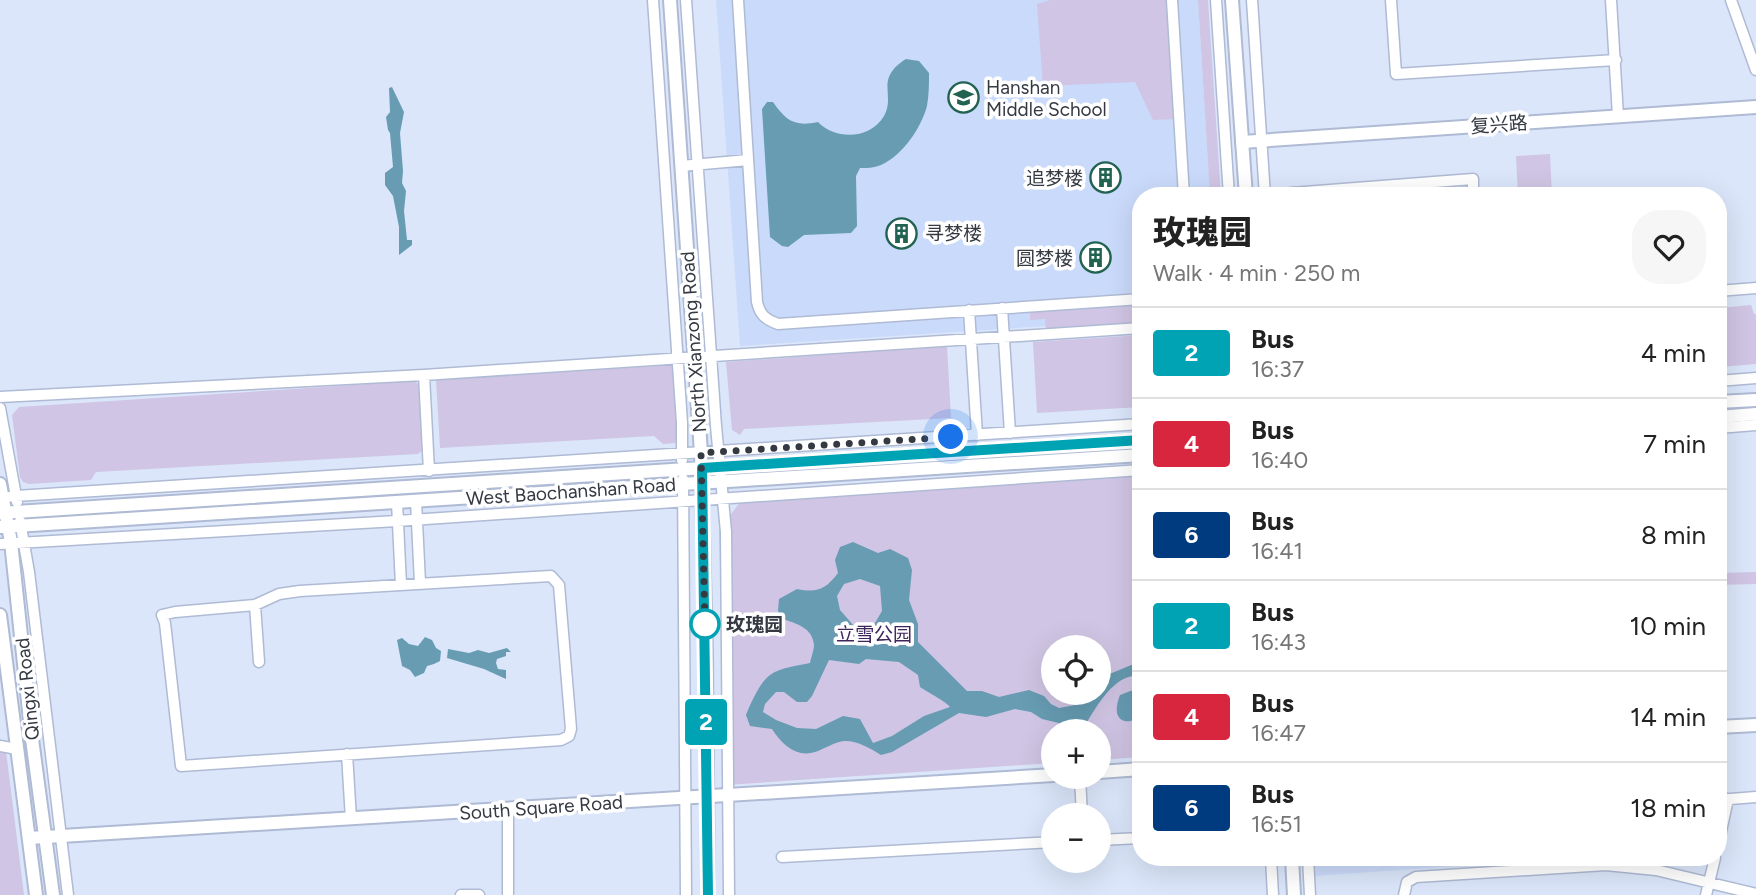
<!DOCTYPE html>
<html lang="en">
<head>
<meta charset="utf-8">
<style>
	body { margin:0; font-family:Figtree,"Noto Sans SC",sans-serif; background:#f6f6f6; color:#222; height:100vh; display:flex; flex-direction:column; font-size:26px; white-space:nowrap }
	* { box-sizing:border-box; margin:0 }
	p { font-size:23px; color:#767676 }
	.icon { flex:none; width:38px; height:38px; fill:none; stroke:currentColor; stroke-width:2; stroke-linecap:round; stroke-linejoin:round }
	.map { position:relative; flex:1; overflow:hidden }
	.details { position:absolute; left:1132px; top:187px; width:595px; height:679px; display:flex; flex-direction:column; background:#fff; border-radius:28px; box-shadow:0 7px 28px #0002 }
	.details>* { flex:none }
	.badge { padding:0 14px; border-radius:5px; font-size:24px; line-height:46px }
	.buttons { position:absolute; left:1041px; top:635px; display:grid; gap:14px }
	.buttons a { display:grid; place-items:center; width:70px; height:70px; border-radius:50%; background:#fff; box-shadow:0 7px 28px #0002; font-size:35px }
	.you { position:absolute; width:35px; height:35px; margin:-18px; border:5px solid #fff; border-radius:50%; background:#1a73e8; box-shadow:0 0 0 10px #1a73e833 }
	.map>.badge { position:absolute; translate:-50% -50%; box-shadow:0 0 0 4px #fff }
	.round { display:grid; place-items:center; flex:none; width:74px; height:74px; border-radius:28px; background:#f6f6f6 }
	.headline { display:flex; align-items:center; justify-content:space-between; height:119px; padding:0 21px }
	h1 { font-size:33px; font-weight:800; line-height:52px }
	ul { padding:0; list-style:none }
	li { display:flex; align-items:center; gap:21px; height:91px; padding:0 21px; border-top:2px solid #e0e0e0 }
	li div { flex:1 }
	li b { display:block; font-size:26px }
	li em { font-style:normal }
	li .badge { min-width:77px; font-weight:700; text-align:center }
	.map>svg:first-child { display:block }
</style>
</head>
<body>
<div class="map">
<svg width="1756" height="895" viewBox="0 0 1756 895">
	<rect width="100%" height="100%" fill="#dbe6fa"/>
	<path fill="#cadafa" d="M 716,0 L 1198,0 L 1210,196 L 1141,196 L 1141,320 L 740,346 Z
		M 1341,858 L 1499,858 L 1500,863 L 1315,876 L 1314,859 Z"/>
	<path fill="#d0c5e4" fill-rule="evenodd" d="M 1050,0 L 1167,0 L 1174,119 L 1153,120 L 1135,82 L 1043,86 L 1037,4 Z
		M 1198,0 L 1208,0 L 1221,196 L 1210,196 Z
		M 1550,154 L 1552,196 L 1518,196 L 1516,156 Z
		M 1141,304 L 1141,323 L 1046,330 L 1045,319 L 1030,320 L 1030,312 Z
		M 1751,305 L 1754,314 L 1756,314 L 1756,364 L 1719,367 L 1719,308 Z
		M 1141,335 L 1141,407 L 1037,413 L 1033,342 Z
		M 947,346 L 951,418 L 744,429 L 740,435 L 732,430 L 726,362 Z
		M 673,365 L 679,436 L 675,443 L 663,444 L 654,436 L 440,448 L 436,380 Z
		M 415,381 L 420,386 L 423,450 L 418,454 L 96,472 L 91,480 L 29,484 L 23,482 L 20,477 L 12,415 L 19,407 Z
		M 1141,476 L 1141,757 L 1099,760 L 1099,732 L 1054,732 L 1053,763 L 726,785 L 719,530 L 741,501 ZM 1054,648 L 1099,648 L 1099,693 L 1054,693 Z
		M 1756,572 L 1756,584 L 1719,585 L 1719,573 Z
		M 0,750 L 6,751 L 24,895 L 0,895 Z"/>
	<path fill="#679cb3" fill-rule="evenodd" d="M 906,59 L 919,61 L 929,73 C 929,83 929,95 927,106 C 921,128 903,155 881,165 C 874,168 867,168 860,168 L 856,176 L 857,226 L 851,233 L 804,235 L 788,247 L 782,246 L 770,237 L 762,109 L 767,102 L 773,102 C 786,121 795,127 818,122 C 835,140 870,140 884,116 C 896,95 874,79 906,59 Z
		M 392,87 L 404,112 L 400,133 L 403,171 L 402,183 L 406,191 L 404,211 L 407,240 L 412,240 L 412,245 L 399,255 L 399,227 L 393,196 L 385,185 L 385,173 L 393,167 L 390,133 L 388,130 L 386,117 L 390,112 L 389,88 Z
		M 853,542 L 878,553 L 890,549 L 908,558 L 912,570 L 909,600 L 918,624 L 918,642 L 967,691 L 982,691 L 999,697 L 1029,690 L 1044,696 L 1051,704 L 1059,708 L 1075,705 L 1085,693 L 1099,693 L 1099,680 L 1107,675 L 1141,661 L 1141,676 C 1116,672 1098,704 1087,722 L 1063,724 L 1042,719 L 1031,712 L 1015,709 L 986,717 L 959,713 L 892,752 L 881,755 C 870,748 852,738 839,742 C 832,744 825,748 818,751 C 798,759 783,746 772,729 L 750,726 L 746,715 C 751,703 760,682 770,675 C 781,667 797,666 810,663 C 811,658 814,650 814,645 C 813,628 796,623 782,619 L 778,611 L 779,599 L 797,589 C 817,593 825,590 838,573 L 835,560 L 840,547 ZM 860,579 L 880,586 L 882,611 L 872,628 L 854,626 L 840,610 L 837,596 L 844,584 ZM 866,659 L 899,662 L 918,675 L 920,687 C 927,692 947,702 950,707 L 924,716 L 892,736 L 873,743 L 860,719 L 843,716 L 816,729 L 797,728 L 776,720 L 763,712 L 765,704 L 776,692 L 784,692 L 797,702 L 807,702 L 812,696 L 829,660 L 859,664 Z
		M 425,637 L 432,640 L 436,648 L 441,651 L 440,661 L 434,664 L 427,666 L 424,673 L 415,677 L 410,670 L 402,666 L 397,640 L 402,638 L 409,644 L 418,646 Z
		M 507,648 L 511,652 L 506,652 L 506,656 L 497,659 L 496,663 L 498,669 L 506,670 L 506,679 L 484,669 L 447,658 L 448,649 L 469,653 L 478,650 L 489,653 Z
		M 1133,690 L 1141,699 L 1141,716 C 1134,722 1120,725 1117,713 C 1116,707 1118,700 1120,695 Z"/>
	<g fill="none" stroke-linecap="round" stroke-linejoin="round">
		<defs>
			<path id="minor" d="M 653,0 L 682,423 L 682,460
				M 686,0 L 716,426 L 726,532 L 729,895
				M 738,0 L 757,302 C 760,315 765,319 778,324 L 1141,299
				M 1172,0 L 1184,196
				M 1216,0 L 1229,196
				M 1252,0 L 1265,196
				M 1391,0 L 1396,74 L 1616,60
				M 1611,0 L 1618,116
				M 1731,0 L 1756,70
				M 681,166 L 748,160
				M 1291,196 L 1291,193 L 1473,179 L 1473,196
				M 1718,291 L 1756,288
				M 1002,308 L 1010,433
				M 969,310 L 977,435
				M 424,375 L 429,471
				M 1718,381 L 1756,378
				M 0,397 L 424,375 L 1141,328
				M 0,408 L 17,502
				M 1718,428 L 1756,425
				M 683,479 L 686,895
				M 0,497 L 1141,424
				M 416,501 L 420,583
				M 397,502 L 401,585
				M 20,521 L 29,572 L 68,895
				M 0,544 L 397,521 L 1141,470
				M 551,576 L 559,585 L 571,729 L 569,736 L 561,740 L 181,766 L 165,623 L 162,615 L 175,612 L 255,605 L 279,594 L 300,591 Z
				M 255,605 L 259,662
				M 0,746 L 17,749
				M 347,754 L 351,819
				M 1080,777 L 1082,816
				M 1718,800 L 1756,797
				M 508,809 L 508,895
				M 1099,840 L 1141,838
				M 1718,845 L 1728,799
				M 782,857 L 1054,842
				M 1271,858 L 1273,895
				M 1308,858 L 1310,895
				M 461,895 L 479,895
				M 1404,895 L 1407,882 L 1416,877 L 1606,865 L 1656,870 L 1756,894
				M 1706,895 L 1715,858"/>
			<path id="tertiary" d="M 1242,142 L 1756,107
				M 1718,727 L 1756,725
				M 1099,772 L 1141,769
				M 29,838 L 1054,775"/>
			<path id="secondary" d="M 670,0 L 701,453 L 706,655 L 708,895
				M 1232,0 L 1246,196
				M 1718,402 L 1756,400
				M 1718,417 L 1756,414
				M 0,484 L 11,542 L 32,739 L 53,895
				M 0,513 L 1141,440
				M 0,527 L 1141,455
				M 0,615 L 36,895
				M 1292,858 L 1294,895"/>
		</defs>
		<use href="#minor" stroke="#afbbd4" stroke-width="13"/>
		<use href="#tertiary" stroke="#afbbd4" stroke-width="16"/>
		<use href="#secondary" stroke="#afbbd4" stroke-width="16"/>
		<use href="#minor" stroke="#fff" stroke-width="10"/>
		<use href="#tertiary" stroke="#fff" stroke-width="12"/>
		<use href="#secondary" stroke="#fff" stroke-width="12"/>
	</g>
	<g fill="none" stroke-linecap="round" stroke-linejoin="round">
		<defs>
			<path id="line" d="M 708,895 L 702,468 L 1141,440"/>
		</defs>
		<use href="#line" stroke="#fff" stroke-width="16"/>
		<use href="#line" stroke="#00a3b4" stroke-width="10"/>
		<path stroke="#343942" stroke-width="7" stroke-dasharray="0 12.6" d="M 705,624 L 705,628 L 701,453 L 951,437"/>
	</g>
	<defs>
		<symbol id="school-ring" viewBox="-11 -11 22 22"><circle r="9.5" fill="#fff" stroke="#216251" stroke-width="1.5"/><path d="M0-5L7-2L0 1L-7-2ZM-4 1L0 2.5L4 1V4Q0 6-4 4Z" fill="#216251"/></symbol>
		<symbol id="building-ring" viewBox="-11 -11 22 22"><circle r="9.5" fill="#fff" stroke="#216251" stroke-width="1.5"/><path d="M-4-6H4V6H1V3H-1V6H-4ZM-2.5-4.3h1.7v1.8h-1.7ZM.8-4.3h1.7v1.8H.8ZM-2.5-1h1.7V.8h-1.7ZM.8-1h1.7V.8H.8Z" fill="#216251"/></symbol>
	</defs>
	<g fill-rule="evenodd">
		<use href="#school-ring" x="946" y="80" width="35" height="35"/>
		<use href="#building-ring" x="1088" y="160" width="35" height="35"/>
		<use href="#building-ring" x="884" y="216" width="35" height="35"/>
		<use href="#building-ring" x="1078" y="240" width="35" height="35"/>
	</g>
	<circle fill="#fff" stroke="#00a3b4" stroke-width="3.5" cx="705" cy="624" r="14"/>
	<g text-anchor="middle" stroke-width="7" stroke-linejoin="round" paint-order="stroke">
		<g font-size="19" fill="#343942" stroke="#fff" text-anchor="start">
			<text x="986" y="94">Hanshan<tspan x="986" dy="22">Middle School</tspan></text>
			<text x="1083" y="185" text-anchor="end">追梦楼</text>
			<text x="925" y="240">寻梦楼</text>
			<text x="1073" y="265" text-anchor="end">圆梦楼</text>
		</g>
		<g font-size="19" fill="#343942" stroke="#fff">
			<text transform="translate(1499 124) rotate(-4)" y="7">复兴路</text>
			<text transform="translate(693 342) rotate(-94)" y="7">North Xianzong Road</text>
			<text transform="translate(571 491) rotate(-4)" y="7">West Baochanshan Road</text>
			<text transform="translate(27 689) rotate(-96)" y="7">Qingxi Road</text>
			<text transform="translate(541 807) rotate(-4)" y="7">South Square Road</text>
		</g>
		<g font-size="19" font-weight="bold" fill="#343942" stroke="#fff" text-anchor="start">
			<text x="726" y="631">玫瑰园</text>
		</g>
		<g font-size="19" fill="#3e265d" stroke="#fff">
			<text x="874" y="641">立雪公园</text>
		</g>
	</g>
</svg>
<div class="buttons">
<a><svg class="icon" aria-label="locate" viewBox="0 0 24 24"><circle cx="12" cy="12" r="6"/><path d="M12 2v4M12 18v4M2 12h4M18 12h4"/></svg></a>
<a>+</a>
<a>−</a>
</div>
<div class="you" style="left:951px;top:437px"></div>
<b class="badge" style="left:706px;top:722px;background:#00a3b4;color:#fff">2</b>
<section class="details">
<div class="headline"><div><h1>玫瑰园</h1><p>Walk · 4 min · 250 m</p></div><a class="round"><svg class="icon" aria-label="heart" viewBox="0 0 24 24"><path d="M12 20l-8-8c-3-5 5-10 8-4 3-6 11-1 8 4z"/></svg></a></div>
<ul>
<li><span class="badge" style="background:#00a3b4;color:#fff">2</span><div><b>Bus</b><p>16:37</p></div><em>4 min</em></li>
<li><span class="badge" style="background:#d7263d;color:#fff">4</span><div><b>Bus</b><p>16:40</p></div><em>7 min</em></li>
<li><span class="badge" style="background:#003b80;color:#fff">6</span><div><b>Bus</b><p>16:41</p></div><em>8 min</em></li>
<li><span class="badge" style="background:#00a3b4;color:#fff">2</span><div><b>Bus</b><p>16:43</p></div><em>10 min</em></li>
<li><span class="badge" style="background:#d7263d;color:#fff">4</span><div><b>Bus</b><p>16:47</p></div><em>14 min</em></li>
<li><span class="badge" style="background:#003b80;color:#fff">6</span><div><b>Bus</b><p>16:51</p></div><em>18 min</em></li>
</ul>
</section>
</div>
</body>
</html>
